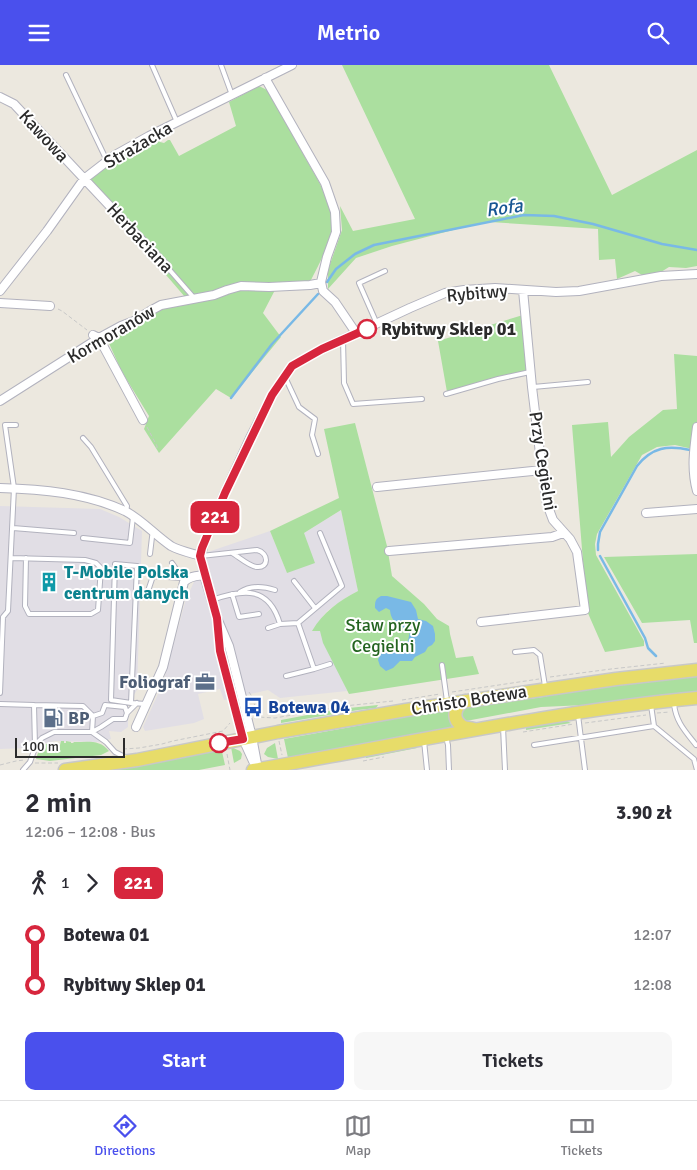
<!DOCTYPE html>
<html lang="en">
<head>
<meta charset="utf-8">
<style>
	body { margin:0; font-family:Signika,sans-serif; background:#f7f7f7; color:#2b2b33; height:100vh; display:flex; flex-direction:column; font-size:19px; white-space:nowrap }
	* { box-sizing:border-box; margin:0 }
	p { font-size:16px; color:#7c7c81 }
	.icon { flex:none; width:28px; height:28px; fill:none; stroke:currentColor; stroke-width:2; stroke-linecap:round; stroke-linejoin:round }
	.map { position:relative; height:705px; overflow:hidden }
	.panel { display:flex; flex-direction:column; background:#fff; flex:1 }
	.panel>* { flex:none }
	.badge { padding:0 10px; border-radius:8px; font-size:18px; line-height:32px }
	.scale { position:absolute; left:15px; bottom:12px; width:110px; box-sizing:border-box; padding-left:5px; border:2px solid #2b2b2b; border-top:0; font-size:14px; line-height:18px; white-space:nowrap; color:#2b2b2b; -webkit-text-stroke:4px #fff; paint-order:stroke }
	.map>.badge { position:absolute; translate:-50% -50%; box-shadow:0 0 0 2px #fff }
	.legs { display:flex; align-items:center; gap:8px; height:55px; padding:0 25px; font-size:16px }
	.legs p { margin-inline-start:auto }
	.overview { display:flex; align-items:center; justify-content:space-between; height:85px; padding:0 25px }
	h1 { font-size:28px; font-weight:600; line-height:38px }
	.primary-button { display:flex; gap:10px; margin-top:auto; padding:10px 25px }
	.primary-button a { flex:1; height:58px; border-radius:10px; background:#4a50ed; color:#fff; font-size:20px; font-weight:600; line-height:58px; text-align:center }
	.primary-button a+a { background:#f7f7f7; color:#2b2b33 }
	ul { padding:0 25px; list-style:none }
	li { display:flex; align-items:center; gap:18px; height:50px; font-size:19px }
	li i { display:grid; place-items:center; width:8px; height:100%; margin:0 6px; background:currentColor }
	li i::after { content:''; width:12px; height:12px; margin:-6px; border:4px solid; border-radius:50%; background:#fff }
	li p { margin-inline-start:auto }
	li:first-child i { background:linear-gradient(#0000 50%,currentColor 0) }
	li:last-child i { background:linear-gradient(currentColor 50%,#0000 0) }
	header { display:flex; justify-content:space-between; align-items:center; height:65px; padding:0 25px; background:#4a50ed; color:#fff; font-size:22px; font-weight:600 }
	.dock { display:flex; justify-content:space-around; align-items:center; height:70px; border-top:1px solid #e1e1e2; background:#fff; font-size:14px; color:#7c7c81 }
	.dock a { display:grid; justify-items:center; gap:2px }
	.dock .selected { color:#4a50ed }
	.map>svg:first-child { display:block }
</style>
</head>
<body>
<header><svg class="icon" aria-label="menu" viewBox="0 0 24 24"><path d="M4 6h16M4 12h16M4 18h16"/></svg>Metrio<svg class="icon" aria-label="search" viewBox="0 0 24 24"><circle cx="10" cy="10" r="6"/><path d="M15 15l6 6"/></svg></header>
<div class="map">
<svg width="697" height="705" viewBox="0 0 697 705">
	<rect width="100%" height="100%" fill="#ece8df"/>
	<path fill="#e1dee5" d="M 0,441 L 100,444 L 119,452 L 142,466 L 137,625 L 128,639 L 128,662 L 121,667 L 109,666 L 111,674 L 99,677 L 55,676 L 28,683 L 0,684 Z
		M 341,445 L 358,526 L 347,532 L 327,546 L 312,566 L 324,565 L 347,626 L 280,633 L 268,625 L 224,635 L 220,624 L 198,629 L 204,654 L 194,658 L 145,666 L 143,662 L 163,618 L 186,534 L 208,487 L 270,466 L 287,508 L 304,468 Z"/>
	<path fill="#abdf9f" d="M 342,0 L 549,0 L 612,130 L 697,85 L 697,201 L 686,203 L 669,202 L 661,207 L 642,210 L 635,206 L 617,214 L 615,194 L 599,195 L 598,164 L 490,157 L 457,164 L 392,181 L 356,193 L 328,224 L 328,205 L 342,165 L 340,141 L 353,166 L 415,154 Z
		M 259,21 L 269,26 C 281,49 294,71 306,94 C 316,112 330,133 332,154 C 334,172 319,199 311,215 L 301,218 L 217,225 L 185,232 L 86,117 L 127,86 L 155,73 L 159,73 L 160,77 L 164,78 L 168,75 L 170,75 L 179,91 L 236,61 L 229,37 Z
		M 242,223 L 275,225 L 263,248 L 281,272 L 231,333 L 216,324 L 159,388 L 144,364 L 149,351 L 122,307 L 107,274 L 120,264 L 164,242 Z
		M 523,250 L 528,306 L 447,327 L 438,276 Z
		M 674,289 L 697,291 L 697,385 L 675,380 L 657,382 L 642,390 L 597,469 L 595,479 L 596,490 L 644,576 L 644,581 L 605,587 L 587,546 L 572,360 L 608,357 L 611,392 L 629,372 L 663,345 L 677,344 Z
		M 355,358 L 387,481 L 392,511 L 424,539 L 437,554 L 449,561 L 450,569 L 456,593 L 473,591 L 479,609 L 349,629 L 323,578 L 320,566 L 312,566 C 323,547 339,536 358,526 L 341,445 L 304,468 L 315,498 L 287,508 L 270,466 L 339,433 L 324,364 Z
		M 697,489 L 697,578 L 694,578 L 690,555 L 642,558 L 604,492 Z
		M 224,582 L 225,582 L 244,651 L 242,652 Z
		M 697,609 L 697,627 L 660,630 L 586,640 L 541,642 L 466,656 L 462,655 L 459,647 L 465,643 L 543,632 L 581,623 Z
		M 378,640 L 376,643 L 358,645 L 281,658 L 281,655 L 339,644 Z
		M 451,642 L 454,662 L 288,693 L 284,674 L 362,660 L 402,649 Z
		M 564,655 L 571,658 L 526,665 L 526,663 L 527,661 Z
		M 61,676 L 64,676 L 64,678 L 66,678 L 66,676 L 71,677 L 71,678 L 73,678 L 74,677 C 87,677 100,674 109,686 L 101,690 L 50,696 L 36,694 C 38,687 41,680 49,678 L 48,682 L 54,682 L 55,680 L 60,680 Z
		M 275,678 L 278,694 L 268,692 L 264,689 L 267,683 Z
		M 221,682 L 225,700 L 199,705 L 97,705 Z
		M 231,682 L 240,686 L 242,689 L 241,694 L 234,698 Z
		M 411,682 L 417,683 L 366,693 L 366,692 L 370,690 Z"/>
	<path fill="#79b9e6" d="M 381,531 L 387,531 L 411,537 L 416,545 L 418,554 L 426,556 L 433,561 L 435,569 L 435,576 L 432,580 L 428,582 L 425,587 L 415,592 L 412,596 L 400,596 L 393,603 L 386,606 L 380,601 L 378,595 L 380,589 L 390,581 L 392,578 L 396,576 L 408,576 L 410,566 C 400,561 391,558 390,545 L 386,543 L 379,547 L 375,543 C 375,537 375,534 381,531 Z"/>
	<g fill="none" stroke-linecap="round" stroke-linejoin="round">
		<path stroke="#79b9e6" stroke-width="2.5" d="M 327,217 L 336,204 L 355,189 L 374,180 L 524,150 L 554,151 L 593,159 L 662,179 L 697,185
			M 231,333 L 272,279 L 318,229
			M 598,485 L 598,479 L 600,467 L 637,401 C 652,382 668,380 690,385
			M 600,491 L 645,573 L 648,583 L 656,591"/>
		<defs>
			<path id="lane" d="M 152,0 L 177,57
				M 221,0 L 232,30
				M 66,10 L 107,96
				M 167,202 L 195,234
				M 377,259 L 359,218 L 385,206
				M 343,274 L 344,318 L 353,339 L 422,334
				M 285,312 L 299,342 L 315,354 L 312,370 L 318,389
				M 533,322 L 588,317
				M 446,329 L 498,314 L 530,307
				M 83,373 L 91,382 L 127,441 L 126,447
				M 13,463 L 74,468
				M 83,473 L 130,478 L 133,452
				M 150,489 L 152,472 L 153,467
				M 201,491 L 257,485 C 269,488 269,503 257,502 C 250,502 239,492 232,488
				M 11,493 L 85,495 L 96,498 L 101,503 L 98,545 L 91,549 L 29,549 L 25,541 L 26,493
				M 172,498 L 182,513
				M 294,516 L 315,543
				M 148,526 L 153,511 L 182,513
				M 240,527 C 251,520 263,521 275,525
				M 232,529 L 239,552 L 259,549
				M 212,535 C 244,524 269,521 280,559 L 298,558 L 314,604 L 286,611
				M 298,558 L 342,521 L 320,468
				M 268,563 L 280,559
				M 515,587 L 534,585 L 540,590 L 545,621
				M 442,600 L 447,636
				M 314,604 L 330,599
				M 0,628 L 3,552 L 8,546 L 14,423 L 5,360 L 16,360
				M 131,638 L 137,501 L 115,499 L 111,635 L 131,638 L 146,639
				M 0,639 L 34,640 L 35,681
				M 674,639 C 676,657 685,666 696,680
				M 34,640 L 83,641 L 93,651
				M 105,640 L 125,642 L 127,648 L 125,654 L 113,654 L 101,662 L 92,667 L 93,651 L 102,648 Z
				M 651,640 L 654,661
				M 127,648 L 137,638
				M 578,650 L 585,705
				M 503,662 L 505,705
				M 446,672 L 448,680 L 449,705
				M 424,676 L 427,705
				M 534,680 L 654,661 L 694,694 L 697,705
				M 23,705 L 30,697 L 35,683 L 38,677 L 42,673 L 54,667 L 92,667 L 106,677 L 115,687 L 125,692"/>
			<path id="street" d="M 265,13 L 325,118 L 335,147 L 336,167 L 327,192 L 321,217 L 323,226 L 335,237 L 356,268
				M 0,32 L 14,39 L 167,202
				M 0,226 L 47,166 L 84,114 L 115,90 L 149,71 L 292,0
				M 0,238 L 50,241
				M 93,270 L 99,273 L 143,355
				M 0,336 L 99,273 L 121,261 L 134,256 L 150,246 L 161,240 L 214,230 L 227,225 L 241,221 L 269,222 L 310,220 L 321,218
				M 697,362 C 694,384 691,404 697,426
				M 377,422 L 542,405
				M 0,423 C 42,424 86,428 125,446 C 141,454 156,471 171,481 C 180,486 191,488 201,491
				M 646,448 L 697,444
				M 389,486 L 552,472 L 563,468
				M 481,557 L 585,545 L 577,487 L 570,474 L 553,455 L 547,439 L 542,405 L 532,322 L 523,225
				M 218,563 L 220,586 L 243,674 L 253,696
				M 136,662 L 163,602 L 184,517 C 189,511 197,511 204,510
				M 258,704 L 252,672 L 229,581 L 217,553 L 204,510 L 201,491 L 204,478 L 225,427 L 250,373 L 272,330 L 292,301 L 322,284 L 410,243 L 445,228 L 464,225 L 495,223 L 556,227 L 579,226 L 661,211 L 697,209"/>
			<path id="primary" d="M 465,636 C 455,640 451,654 462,661 C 465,663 470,663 474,664
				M 65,705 L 137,695 L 278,667 L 406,645 L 616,614 L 697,605
				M 253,705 C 401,680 547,647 697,633"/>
		</defs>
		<use href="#lane" stroke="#b2b2be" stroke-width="6"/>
		<use href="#street" stroke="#b2b2be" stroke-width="10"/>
		<use href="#primary" stroke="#c8c8c8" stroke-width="15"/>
		<path stroke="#c8c8c8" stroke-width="1" stroke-dasharray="4 2.5" stroke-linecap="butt" d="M 58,244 L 62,246 L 87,265
			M 147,362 L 157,381 L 157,385
			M 550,612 L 611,604 L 666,598
			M 249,627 L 253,633 L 257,651
			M 452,627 L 539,614
			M 402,635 L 440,629
			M 657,648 L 670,647
			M 254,653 L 258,652 L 275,653 L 344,641 L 393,636
			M 585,658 L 646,650
			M 523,667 L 574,659
			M 279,676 L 282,690
			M 123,684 L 139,683 L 162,679 L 173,676 L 223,666 L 230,658
			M 227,689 L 230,705
			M 363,696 L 384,692
			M 35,698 L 58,698
			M 0,700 L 16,696 L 24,695"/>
		<use href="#lane" stroke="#fff" stroke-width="4"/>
		<use href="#street" stroke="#fff" stroke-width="8"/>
		<use href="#primary" stroke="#e7dc69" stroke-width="12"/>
	</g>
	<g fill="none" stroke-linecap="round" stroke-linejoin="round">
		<defs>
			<path id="line-1" d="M 219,678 L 243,674 L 220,586 L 217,553 L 202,498 L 200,491 L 202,483 L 225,428 L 272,330 L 292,301 L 322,284 L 367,264"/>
		</defs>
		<use href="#line-1" stroke="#fff" stroke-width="11"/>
		<use href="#line-1" stroke="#d7263d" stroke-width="8"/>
	</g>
	<defs>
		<symbol id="building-bare" viewBox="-9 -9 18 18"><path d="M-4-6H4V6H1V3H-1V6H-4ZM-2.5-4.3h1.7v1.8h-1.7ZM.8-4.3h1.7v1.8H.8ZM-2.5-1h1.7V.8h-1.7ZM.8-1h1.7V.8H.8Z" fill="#0f9aa8" stroke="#fff" stroke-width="2.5" paint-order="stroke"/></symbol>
		<symbol id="office-bare" viewBox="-9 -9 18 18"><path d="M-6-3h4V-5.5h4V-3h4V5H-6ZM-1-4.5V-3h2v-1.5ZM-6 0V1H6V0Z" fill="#5c6f8a" stroke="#fff" stroke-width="2.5" paint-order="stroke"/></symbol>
		<symbol id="bus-bare" viewBox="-9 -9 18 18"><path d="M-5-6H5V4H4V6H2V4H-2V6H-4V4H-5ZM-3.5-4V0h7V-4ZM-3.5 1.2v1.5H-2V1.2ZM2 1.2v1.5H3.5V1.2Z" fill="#1a4fb4" stroke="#fff" stroke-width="2.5" paint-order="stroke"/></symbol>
		<symbol id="fuel-bare" viewBox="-9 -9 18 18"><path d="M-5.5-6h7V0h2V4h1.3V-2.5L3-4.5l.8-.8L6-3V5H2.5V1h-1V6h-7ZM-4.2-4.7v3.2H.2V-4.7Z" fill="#5c6f8a" stroke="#fff" stroke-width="2.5" paint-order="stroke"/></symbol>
	</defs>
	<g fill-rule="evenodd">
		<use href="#building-bare" x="35" y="503" width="28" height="28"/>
		<use href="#office-bare" x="191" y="603" width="28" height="28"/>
		<use href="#bus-bare" x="239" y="628" width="28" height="28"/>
		<use href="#fuel-bare" x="39" y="639" width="28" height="28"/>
	</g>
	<g fill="#fff" stroke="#d7263d" stroke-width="2.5">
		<circle cx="367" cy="264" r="9"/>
		<circle cx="219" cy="678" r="9"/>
	</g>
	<g text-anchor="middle" stroke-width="4" stroke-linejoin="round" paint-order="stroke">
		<g font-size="18" fill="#2b2b2b" stroke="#fff">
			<text transform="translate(44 71) rotate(47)" y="6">Kawowa</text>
			<text transform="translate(138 80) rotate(-30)" y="6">Strażacka</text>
			<text transform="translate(140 173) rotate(47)" y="6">Herbaciana</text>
			<text transform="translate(477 228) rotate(-5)" y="6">Rybitwy</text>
			<text transform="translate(111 269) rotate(-30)" y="6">Kormoranów</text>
			<text transform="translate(543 396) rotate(81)" y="6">Przy Cegielni</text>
			<text transform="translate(469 635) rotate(-9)" y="6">Christo Botewa</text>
		</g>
		<g font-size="18" font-weight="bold" fill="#2b2b2b" stroke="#fff" text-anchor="start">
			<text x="381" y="270">Rybitwy Sklep 01</text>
		</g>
		<g font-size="18" font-weight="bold" fill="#0d838f" stroke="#fff" text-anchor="start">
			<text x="64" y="513">T‑Mobile Polska<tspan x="64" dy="21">centrum danych</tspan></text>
		</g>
		<g font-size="18" fill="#246420" stroke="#fff">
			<text x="383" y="566">Staw przy<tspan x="383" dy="21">Cegielni</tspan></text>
		</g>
		<g font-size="18" font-weight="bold" fill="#4e5e75" stroke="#fff" text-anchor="end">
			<text x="190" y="623">Foliograf</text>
			<text x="68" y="659" text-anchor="start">BP</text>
		</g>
		<g font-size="18" font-weight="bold" fill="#164399" stroke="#fff" text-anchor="start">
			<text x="268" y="648">Botewa 04</text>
		</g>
		<g font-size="19" font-style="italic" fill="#175693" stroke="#fff">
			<text transform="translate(504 142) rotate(-8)" y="7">Rofa</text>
		</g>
	</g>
</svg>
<div class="scale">100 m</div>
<b class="badge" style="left:215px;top:452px;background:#d7263d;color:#fff">221</b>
</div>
<section class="panel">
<div class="overview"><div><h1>2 min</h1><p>12:06 – 12:08 · Bus</p></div><b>3.90 zł</b></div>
<div class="legs"><svg class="icon" aria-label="walk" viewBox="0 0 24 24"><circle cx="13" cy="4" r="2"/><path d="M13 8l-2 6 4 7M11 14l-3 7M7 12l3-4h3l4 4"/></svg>1<svg class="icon" aria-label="forward" viewBox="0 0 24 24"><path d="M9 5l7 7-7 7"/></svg><b class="badge" style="background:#d7263d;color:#fff">221</b></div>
<ul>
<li><i style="color:#d7263d"></i><b>Botewa 01</b><p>12:07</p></li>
<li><i style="color:#d7263d"></i><b>Rybitwy Sklep 01</b><p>12:08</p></li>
</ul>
<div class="primary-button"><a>Start</a><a>Tickets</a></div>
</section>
<nav class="dock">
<a class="selected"><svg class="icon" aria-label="directions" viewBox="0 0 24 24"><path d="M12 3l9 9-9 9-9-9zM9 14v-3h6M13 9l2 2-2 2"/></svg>Directions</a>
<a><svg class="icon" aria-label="map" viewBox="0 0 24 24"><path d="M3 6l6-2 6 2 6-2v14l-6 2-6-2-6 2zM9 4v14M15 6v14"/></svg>Map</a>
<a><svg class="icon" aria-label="tickets" viewBox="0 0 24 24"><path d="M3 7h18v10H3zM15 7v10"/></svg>Tickets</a>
</nav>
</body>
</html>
